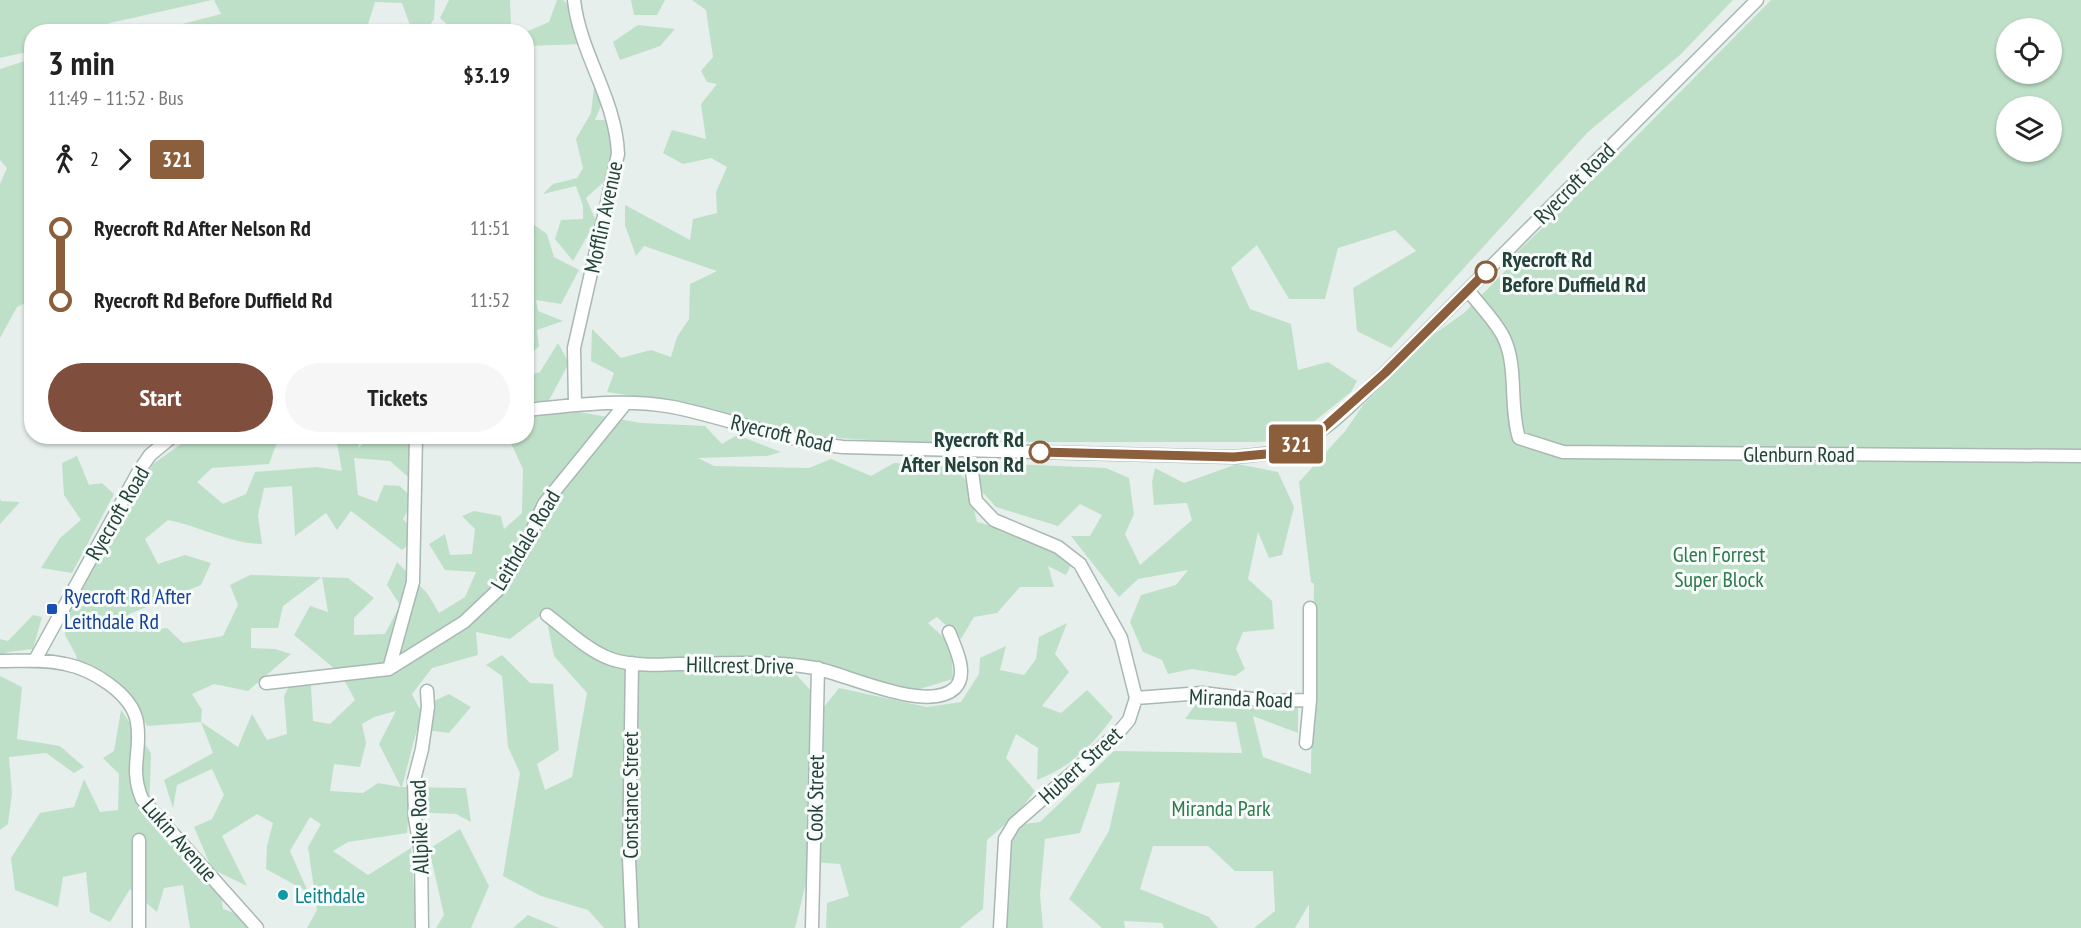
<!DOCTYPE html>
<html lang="en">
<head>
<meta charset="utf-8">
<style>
	body { margin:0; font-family:"PT Sans Narrow",sans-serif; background:#f6f6f6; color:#222; height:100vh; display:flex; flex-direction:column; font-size:22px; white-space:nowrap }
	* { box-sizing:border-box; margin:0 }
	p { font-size:20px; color:#767676 }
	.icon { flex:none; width:33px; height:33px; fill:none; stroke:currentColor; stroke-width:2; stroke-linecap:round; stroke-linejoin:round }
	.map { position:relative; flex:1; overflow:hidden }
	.panel { position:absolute; left:24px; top:24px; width:510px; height:420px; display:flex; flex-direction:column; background:#fff; border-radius:24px; box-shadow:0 2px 4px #0004 }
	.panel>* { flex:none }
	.badge { padding:0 12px; border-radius:4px; font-size:21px; line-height:39px }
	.tools { position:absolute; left:1996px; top:18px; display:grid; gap:12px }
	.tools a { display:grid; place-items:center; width:66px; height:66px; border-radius:50%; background:#fff; box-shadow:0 2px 4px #0004; font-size:30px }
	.map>.badge { position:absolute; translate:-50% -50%; box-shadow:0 0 0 3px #fff }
	.legs { display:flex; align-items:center; gap:9px; height:66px; padding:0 24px; font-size:20px }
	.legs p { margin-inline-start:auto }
	.overview { display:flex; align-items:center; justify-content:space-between; height:102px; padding:0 24px }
	h1 { font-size:33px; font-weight:800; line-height:45px }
	.cta { display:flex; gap:12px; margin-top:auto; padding:12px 24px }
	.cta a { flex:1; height:69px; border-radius:36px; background:#804e3d; color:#fff; font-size:24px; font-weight:800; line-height:69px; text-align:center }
	.cta a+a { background:#f6f6f6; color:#222 }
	ul { padding:0 24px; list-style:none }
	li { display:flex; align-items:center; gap:21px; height:72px; font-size:22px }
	li i { display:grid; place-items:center; width:9px; height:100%; margin:0 8px; background:currentColor }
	li i::after { content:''; width:15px; height:15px; margin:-8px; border:4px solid; border-radius:50%; background:#fff }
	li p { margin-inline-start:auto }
	li:first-child i { background:linear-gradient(#0000 50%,currentColor 0) }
	li:last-child i { background:linear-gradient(currentColor 50%,#0000 0) }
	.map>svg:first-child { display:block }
</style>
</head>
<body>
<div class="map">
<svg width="2081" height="928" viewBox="0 0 2081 928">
	<rect width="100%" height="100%" fill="#e6efeb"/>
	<path fill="#bfe0c8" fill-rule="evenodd" d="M 0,0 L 212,0 L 110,23 L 92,31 L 32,32 L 31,51 L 0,58 Z
		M 214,0 L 435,0 L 434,19 L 426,31 L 412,31 L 402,3 L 375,2 L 366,31 L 155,31 L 221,14 Z
		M 449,0 L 510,0 L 511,27 L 518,31 L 448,31 L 451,28 L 440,18 Z
		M 557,0 L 563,0 L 574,10 L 582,44 L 527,46 L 526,32 L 549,22 Z
		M 631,0 L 665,0 L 657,15 L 634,15 Z
		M 692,0 L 1733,0 L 1680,55 L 1588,132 L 1391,348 L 1357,331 L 1353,288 L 1416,251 L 1395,230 L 1338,248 L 1325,299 L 1289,299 L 1257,245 L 1231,268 L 1250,309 L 1291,324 L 1298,370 L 1328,362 L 1357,381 L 1351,392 L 1291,440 L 1257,442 L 899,442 L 808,436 L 652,399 L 607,392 L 614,373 L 591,361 L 592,329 L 621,358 L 651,350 L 671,357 L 677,337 L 689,319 L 690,284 L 717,271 L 644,246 L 636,256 L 625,225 L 625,205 L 690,240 L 693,219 L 717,213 L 716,192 L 727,167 L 711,158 L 683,164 L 663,153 L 672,130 L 706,139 L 701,104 L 717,84 L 707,82 L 701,71 L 713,57 L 706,10 Z
		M 1771,0 L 2081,0 L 2081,928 L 1309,928 L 1309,904 L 1295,928 L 1254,928 L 1275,911 L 1273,871 L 1235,871 L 1208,846 L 1153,846 L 1140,889 L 1209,917 L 1218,928 L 1164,928 L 1162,923 L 1124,921 L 1125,928 L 1102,928 L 1069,899 L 1109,831 L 1120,782 L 1097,784 L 1080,833 L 1045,839 L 1040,894 L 1043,928 L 1007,928 L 1006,852 L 1016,825 L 1040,822 L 1114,751 L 1242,753 L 1236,722 L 1185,719 L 1196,704 L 1298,707 L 1298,733 L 1253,716 L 1263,757 L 1311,774 L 1314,584 L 1311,582 L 1299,482 L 1346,430 L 1363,405 L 1433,335 L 1464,313 L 1510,266 L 1513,256 L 1614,159 ZM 2007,28 L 2052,28 L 2052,74 L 2007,74 ZM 2007,106 L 2052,106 L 2052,152 L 2007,152 Z
		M 638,25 L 675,29 L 660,46 L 620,60 L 613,42 Z
		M 31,59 L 32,270 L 24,276 L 31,300 L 17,307 L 0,338 L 0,184 L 7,168 L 0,160 L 0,69 Z
		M 595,79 L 605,96 L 595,120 L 610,120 L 620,146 L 607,179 L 586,198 L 596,221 L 573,261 L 555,239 L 561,220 L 583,219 L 583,206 L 576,186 L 543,194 L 553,184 L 577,178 L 583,168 L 576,139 L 591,113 Z
		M 526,219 L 547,234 L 554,257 L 579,270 L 561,304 L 536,300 L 538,311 L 563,321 L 537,330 L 539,346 L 527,358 Z
		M 558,343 L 569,363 L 548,402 L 527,400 L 526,376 L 540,372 Z
		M 557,408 L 641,423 L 705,426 L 722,444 L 737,435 L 781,452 L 767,456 L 698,458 L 714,466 L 809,468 L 831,459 L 871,476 L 894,463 L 950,464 L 967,481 L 977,522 L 1020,533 L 1074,559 L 1066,575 L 1048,566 L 1054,587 L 1020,587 L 997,613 L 974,617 L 961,639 L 937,617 L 928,623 L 951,644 L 953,679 L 916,690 L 850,676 L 807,660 L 793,671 L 813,693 L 813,721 L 839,688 L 927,707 L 961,702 L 979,674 L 980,658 L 1006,646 L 1000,670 L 1024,675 L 1036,659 L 1039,637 L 1067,623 L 1055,654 L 1069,672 L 1042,706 L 1061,713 L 1087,690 L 1113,717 C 1093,745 1069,768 1037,780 L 1038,748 L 1016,734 L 1006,758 L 1035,791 L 1017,814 L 987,840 L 983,909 L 960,928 L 826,928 L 827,903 L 849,896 L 840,864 L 811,862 L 795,928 L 604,928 L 588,910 L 541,896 L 503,876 L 520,773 L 508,747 L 502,676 L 486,665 L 502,655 L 530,683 L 553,684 L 559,750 L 537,764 L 545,790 L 572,777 L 587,693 L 554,656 L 545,612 L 510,639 L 476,632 L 478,655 L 432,668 L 412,694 L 419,708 L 449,694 L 471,707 L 449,733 L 417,729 L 402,787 L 466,788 L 471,822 L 456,814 L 409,812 L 407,833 L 348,842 L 333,851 L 368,875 L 411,848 L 415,905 L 422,928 L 307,928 L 317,910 L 308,847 L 321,824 L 310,817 L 290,851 L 308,892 L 266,869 L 267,846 L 273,823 L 257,814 L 222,836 L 247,886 L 212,869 L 194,827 L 212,819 L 224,795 L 212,769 L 177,785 L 173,808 L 164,780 L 213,753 L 201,722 L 147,726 C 127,690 120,678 78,665 L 76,655 L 65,635 L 66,592 L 81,581 L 133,503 L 153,464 L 191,437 L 279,437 L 269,464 L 212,468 L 197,482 L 223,504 L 246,494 L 255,472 L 316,467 L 342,471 L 336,437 L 360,437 L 358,448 L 370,438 L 408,437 L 415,483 L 390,461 L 354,458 L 358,495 L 377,502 L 384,485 L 400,486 L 414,500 L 403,519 L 419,536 L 402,550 L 351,511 L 337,530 L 326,513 L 295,536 L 292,486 L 264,488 L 258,515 L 262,544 C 231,544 199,526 168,520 L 145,539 L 158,564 L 185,555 L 211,563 L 201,585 L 129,614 L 132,632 L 167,628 L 183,643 L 223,636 L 238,605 L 230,585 L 250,575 L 348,578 L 374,598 L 354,618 L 354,635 L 385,634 L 400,605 L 387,585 L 397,562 L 427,593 L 439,613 L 465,597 L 476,572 L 445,570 L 429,544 L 445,534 L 450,555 L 472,554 L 475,529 L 462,516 L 474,511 L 501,516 L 504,529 L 522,513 L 523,469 L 511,443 L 475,437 L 526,436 L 527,420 ZM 322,577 L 328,612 L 310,606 L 294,635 L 341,674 L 355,700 L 330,724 L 313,721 L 311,686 L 295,675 L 284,696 L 287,734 L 267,740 L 252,714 L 238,747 L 201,722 L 202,710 L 192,694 L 214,684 L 248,691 L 291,654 L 275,649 L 251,648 L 251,628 L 278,628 L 283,606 ZM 396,711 L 379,744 L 401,787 L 378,783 L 363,793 L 330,791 L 334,764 L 360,767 L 366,743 L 362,724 L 374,717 Z
		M 77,456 L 89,485 L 102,483 L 114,494 L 72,573 L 41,568 L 60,538 L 81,520 L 64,495 L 62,463 Z
		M 982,463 L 1106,468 L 1129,478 L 1134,514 L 1125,534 L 1140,565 L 1192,520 L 1187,503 L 1154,505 L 1152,482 L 1155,468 L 1184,483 L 1237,464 L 1278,472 L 1294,507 L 1282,555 L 1269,558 L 1258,532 L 1248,579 L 1272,601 L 1274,629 L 1243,632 L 1236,649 L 1245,669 L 1235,676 L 1192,669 L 1168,674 L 1162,660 L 1143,652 L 1130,622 L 1141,595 L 1176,585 L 1188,570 L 1138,579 L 1119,597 L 1071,536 L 1090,536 L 1102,515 L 1080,504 L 1058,526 L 996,507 L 975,484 Z
		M 0,498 L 1,501 L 20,502 L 0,524 Z
		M 33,615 L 42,617 L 33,649 L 8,652 L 0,656 L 0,639 L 8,641 Z
		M 0,676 L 22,687 L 17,739 L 60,746 L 84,767 L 74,773 L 46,753 L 9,757 L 12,793 L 8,824 L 0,830 Z
		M 121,710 L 151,753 L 149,816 L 221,894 L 223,909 L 243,916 L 250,928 L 190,928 L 183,885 L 164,888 L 157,912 L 130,889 L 110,922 L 90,912 L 86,872 L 63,877 L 58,907 L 15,890 L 11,858 L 40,813 L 74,807 L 84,779 L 100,812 L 118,810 L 119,774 L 103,758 L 114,751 Z
		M 460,829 L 489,886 L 471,928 L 436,928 L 444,915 L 429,849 Z
		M 528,915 L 559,928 L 513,928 Z"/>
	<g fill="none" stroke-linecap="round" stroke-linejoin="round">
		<defs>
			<path id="minor" d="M 574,0 C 580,54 616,99 618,154 L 574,348 L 575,405
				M 1468,290 C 1479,305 1496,321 1504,338 C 1518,368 1509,406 1519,438 L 1563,452 L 2081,456
				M 526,410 C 574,405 625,398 673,407 C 731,419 785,441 843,447 L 1234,457 C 1254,455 1275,454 1294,446 C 1329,431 1357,398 1385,373 L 1757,0
				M 969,450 L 976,501 L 994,520 L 1058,547 L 1080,564 L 1121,638 L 1136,698 L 1129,720 L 1118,733 L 1014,824 L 1005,839 L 1000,928
				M 547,615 C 566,629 588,651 611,659 C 632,666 657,665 679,664 C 724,664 770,660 815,668 C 846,674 928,714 955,688 C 969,674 955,647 949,632
				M 35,660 L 139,471 L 150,455 L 173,436
				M 0,661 C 22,661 43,659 65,664 C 91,669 132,693 137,722 C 142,751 129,768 142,799 L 257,928
				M 632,663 L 629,858 L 632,928
				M 389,669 L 413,582 L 416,436
				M 266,683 L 389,669 L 464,622 L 499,589 L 523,551 L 544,504 L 626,403
				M 1136,698 L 1202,693 L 1269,701 L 1310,700
				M 1306,743 L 1310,700 L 1310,608
				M 139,840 L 139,928
				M 422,928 L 421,854 L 415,818 L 414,780 L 422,749 L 428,707 L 427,691
				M 812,928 L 818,668"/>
		</defs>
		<use href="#minor" stroke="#a8b8b2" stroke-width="15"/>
		<use href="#minor" stroke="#fff" stroke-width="12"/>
	</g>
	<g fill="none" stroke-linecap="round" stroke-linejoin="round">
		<defs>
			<path id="line-1" d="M 1040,452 L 1234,457 L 1266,454 L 1294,446 L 1320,431 L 1385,373 L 1486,272"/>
		</defs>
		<use href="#line-1" stroke="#fff" stroke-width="14"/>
		<use href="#line-1" stroke="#8b5e3c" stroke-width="9"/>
	</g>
	<g fill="#fff" stroke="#8b5e3c" stroke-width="3">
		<circle cx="1486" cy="272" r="10"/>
		<circle cx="1040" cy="452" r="10"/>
	</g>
	<rect fill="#1a4fb4" stroke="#f7fbf9" stroke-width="2" x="46" y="603" width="12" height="12" rx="3"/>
	<circle fill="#0f9aa8" stroke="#f7fbf9" stroke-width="2" cx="283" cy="895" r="6"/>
	<g text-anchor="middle" stroke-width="6" stroke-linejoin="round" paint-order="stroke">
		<g font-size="22" fill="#24423a" stroke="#f7fbf9">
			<text transform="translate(1574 183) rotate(-45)" y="8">Ryecroft Road</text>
			<text transform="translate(603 217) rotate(-78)" y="8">Mofflin Avenue</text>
			<text transform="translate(782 433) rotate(13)" y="8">Ryecroft Road</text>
			<text x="1799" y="462">Glenburn Road</text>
			<text transform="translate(117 513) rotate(-60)" y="8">Ryecroft Road</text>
			<text transform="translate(525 540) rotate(-59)" y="8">Leithdale Road</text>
			<text transform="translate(740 665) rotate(1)" y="8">Hillcrest Drive</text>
			<text transform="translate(1241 698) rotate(2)" y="8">Miranda Road</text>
			<text transform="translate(1080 765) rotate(-42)" y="8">Hubert Street</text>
			<text transform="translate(630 795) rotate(-90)" y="8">Constance Street</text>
			<text transform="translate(815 798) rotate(-89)" y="8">Cook Street</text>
			<text transform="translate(419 827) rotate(-92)" y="8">Allpike Road</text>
			<text transform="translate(180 840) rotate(49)" y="8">Lukin Avenue</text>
		</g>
		<g font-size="22" font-weight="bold" fill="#24423a" stroke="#f7fbf9" text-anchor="start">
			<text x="1502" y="267">Ryecroft Rd<tspan x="1502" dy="25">Before Duffield Rd</tspan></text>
			<text x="1024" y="447" text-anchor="end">Ryecroft Rd<tspan x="1024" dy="25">After Nelson Rd</tspan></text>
		</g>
		<g font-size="22" fill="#2d7a4b" stroke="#f7fbf9">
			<text x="1719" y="562">Glen Forrest<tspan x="1719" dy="25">Super Block</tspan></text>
			<text x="1221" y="816">Miranda Park</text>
		</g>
		<g font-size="22" fill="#164399" stroke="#f7fbf9" text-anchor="start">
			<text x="64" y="604">Ryecroft Rd After<tspan x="64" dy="25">Leithdale Rd</tspan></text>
		</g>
		<g font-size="22" fill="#0d838f" stroke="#f7fbf9" text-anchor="start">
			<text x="295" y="903">Leithdale</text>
		</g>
	</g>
</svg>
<div class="tools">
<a><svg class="icon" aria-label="locate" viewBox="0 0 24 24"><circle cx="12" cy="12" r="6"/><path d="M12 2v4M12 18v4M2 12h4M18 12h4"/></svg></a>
<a><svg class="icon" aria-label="layers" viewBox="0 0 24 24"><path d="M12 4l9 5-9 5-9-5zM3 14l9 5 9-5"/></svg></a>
</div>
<b class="badge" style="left:1296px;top:444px;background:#8b5e3c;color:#fff">321</b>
<section class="panel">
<div class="overview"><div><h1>3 min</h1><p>11:49 – 11:52 · Bus</p></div><b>$3.19</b></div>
<div class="legs"><svg class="icon" aria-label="walk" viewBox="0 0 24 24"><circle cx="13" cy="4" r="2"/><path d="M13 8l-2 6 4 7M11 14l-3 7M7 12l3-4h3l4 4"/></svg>2<svg class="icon" aria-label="forward" viewBox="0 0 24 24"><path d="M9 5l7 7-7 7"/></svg><b class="badge" style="background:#8b5e3c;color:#fff">321</b></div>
<ul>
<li><i style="color:#8b5e3c"></i><b>Ryecroft Rd After Nelson Rd</b><p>11:51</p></li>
<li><i style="color:#8b5e3c"></i><b>Ryecroft Rd Before Duffield Rd</b><p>11:52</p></li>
</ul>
<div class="cta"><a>Start</a><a>Tickets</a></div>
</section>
</div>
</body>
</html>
